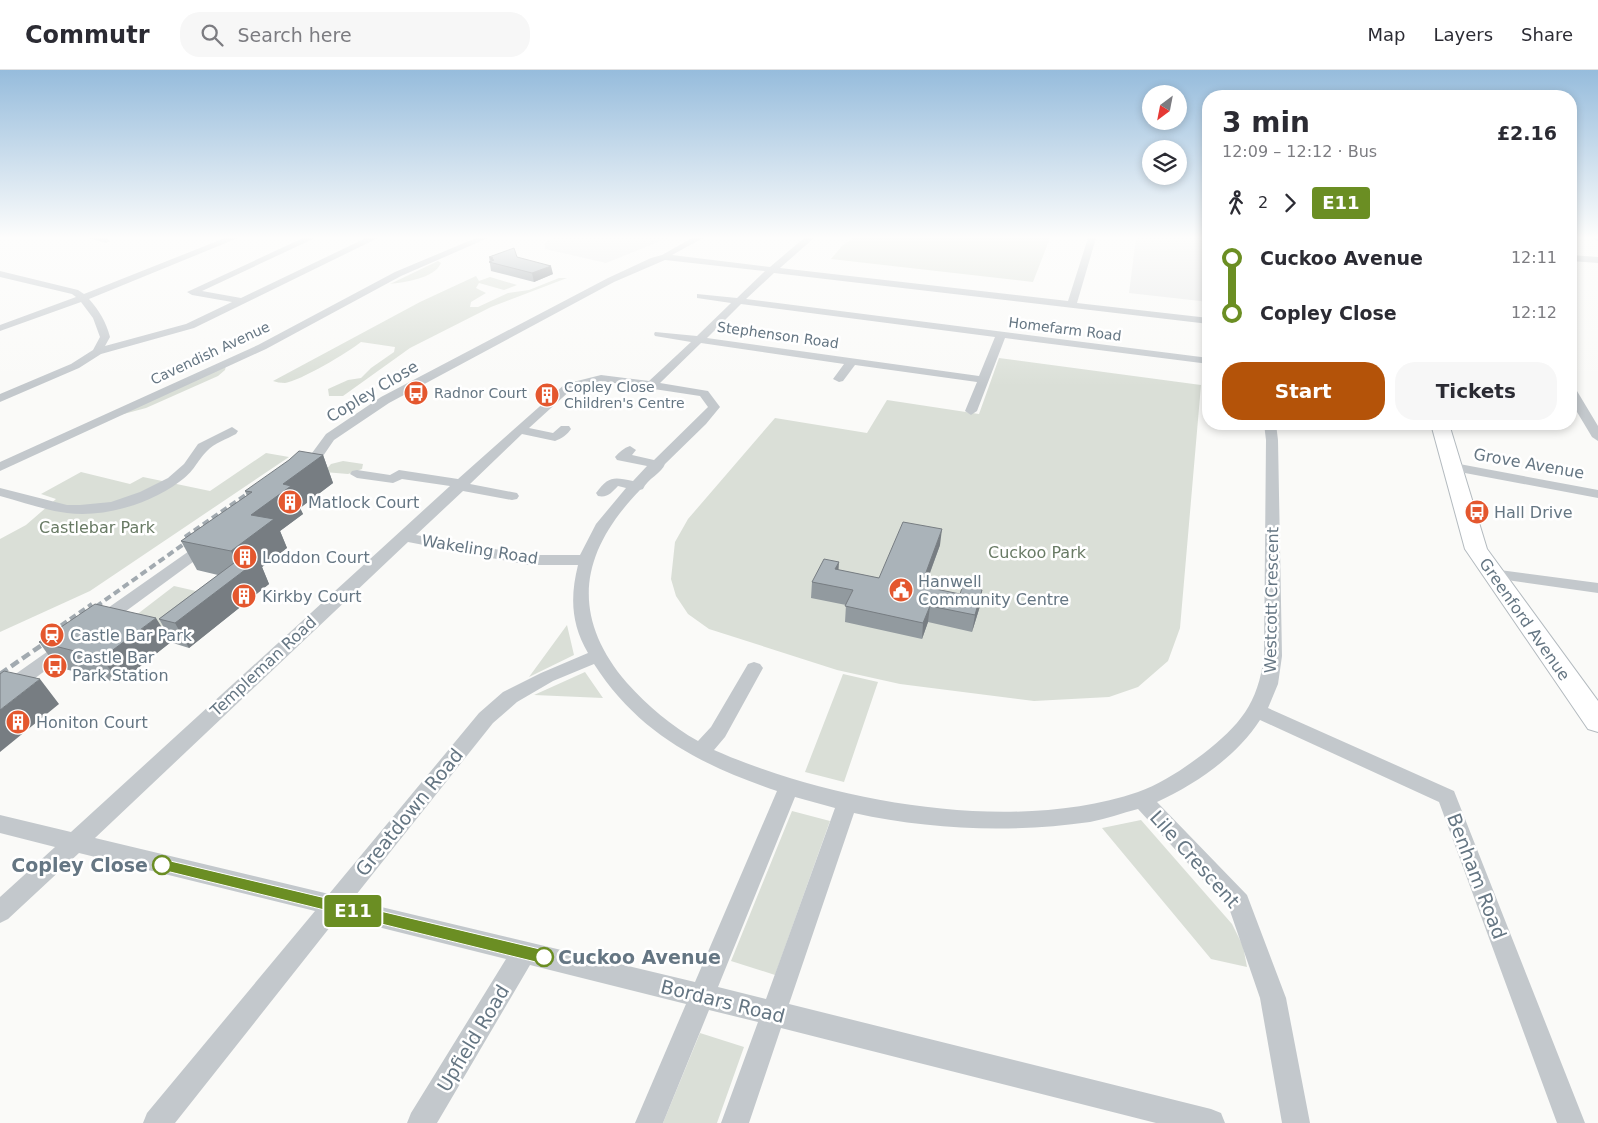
<!DOCTYPE html>
<html lang="en">
<head>
<meta charset="utf-8">
<style>
	body { margin:0; font-family:"DejaVu Sans",sans-serif; background:#f7f7f7; color:#2b2b33; height:100vh; display:flex; flex-direction:column; font-size:19px; white-space:nowrap }
	* { box-sizing:border-box; margin:0 }
	p { font-size:16px; color:#7c7c81 }
	.icon { flex:none; width:28px; height:28px; fill:none; stroke:currentColor; stroke-width:2; stroke-linecap:round; stroke-linejoin:round }
	.map { position:relative; flex:1; overflow:hidden }
	.details { position:absolute; left:1202px; top:20px; width:375px; height:340px; display:flex; flex-direction:column; background:#fff; border-radius:20px; box-shadow:0 2px 8px #0003 }
	.details>* { flex:none }
	.badge { padding:0 10px; border-radius:4px; font-size:18px; line-height:32px }
	.needle { width:32px; rotate:212deg }
	.buttons { position:absolute; left:1142px; top:15px; display:grid; gap:10px }
	.buttons a { display:grid; place-items:center; width:45px; height:45px; border-radius:50%; background:#fff; box-shadow:0 2px 8px #0003; font-size:25px }
	.map>.badge { position:absolute; translate:-50% -50%; box-shadow:0 0 0 2px #fff }
	.legs { display:flex; align-items:center; gap:8px; height:55px; padding:0 20px; font-size:16px }
	.legs p { margin-inline-start:auto }
	.overview { display:flex; align-items:center; justify-content:space-between; height:85px; padding:0 20px }
	h1 { font-size:28px; font-weight:600; line-height:38px }
	.cta { display:flex; gap:10px; margin-top:auto; padding:10px 20px }
	.cta a { flex:1; height:58px; border-radius:20px; background:#b45309; color:#fff; font-size:20px; font-weight:600; line-height:58px; text-align:center }
	.cta a+a { background:#f7f7f7; color:#2b2b33 }
	ul { padding:0 20px; list-style:none }
	li { display:flex; align-items:center; gap:18px; height:55px; font-size:19px }
	li i { display:grid; place-items:center; width:8px; height:100%; margin:0 6px; background:currentColor }
	li i::after { content:''; width:12px; height:12px; margin:-6px; border:4px solid; border-radius:50%; background:#fff }
	li p { margin-inline-start:auto }
	li:first-child i { background:linear-gradient(#0000 50%,currentColor 0) }
	li:last-child i { background:linear-gradient(currentColor 50%,#0000 0) }
	header { display:flex; align-items:center; gap:30px; box-sizing:border-box; height:70px; padding:0 25px; background:#fff; border-bottom:1px solid #e1e1e2 }
	header strong { font-size:24px }
	nav { display:flex; gap:28px; margin-inline-start:auto; font-size:18px }
	.search { width:350px; height:45px; background:#f7f7f7; display:flex; align-items:center; gap:12px; box-sizing:border-box; padding:0 18px; border-radius:20px; color:#7c7c81; font-size:19px }
	.map>svg:first-child { display:block }
</style>
</head>
<body>
<header>
<strong>Commutr</strong>
<div class="search"><svg class="icon" aria-label="search" viewBox="0 0 24 24"><circle cx="10" cy="10" r="6"/><path d="M15 15l6 6"/></svg>Search here</div>
<nav><a>Map</a><a>Layers</a><a>Share</a></nav>
</header>
<div class="map">
<svg width="1598" height="1053" viewBox="0 0 1598 1053">
	<rect width="100%" height="100%" fill="#fafaf8"/>
	<path fill="#e8e9e9" d="M 554,168 L 668,168 L 606,193 L 545,179 L 545,172 Z
		M 1136,168 L 1209,168 L 1209,232 L 1129,223 Z"/>
	<path fill="#dadfd7" d="M 853,168 L 1050,168 L 1033,212 L 831,189 L 842,176 Z
		M 438,191 L 441,193 C 434,209 404,212 390,214 Z
		M 476,206 L 479,211 L 490,207 L 517,215 L 504,220 L 479,213 L 476,218 L 486,223 L 471,232 L 470,237 L 478,237 L 508,223 L 529,220 L 559,208 L 567,208 L 491,237 L 410,278 L 343,326 L 329,326 L 328,319 L 348,310 L 361,308 L 371,298 L 394,282 L 395,277 L 361,272 C 349,282 300,311 285,313 C 281,313 276,312 273,311 L 420,232 Z
		M 999,288 L 1201,315 L 1180,558 L 1168,591 L 1138,617 L 1109,627 L 1034,631 L 900,614 L 837,600 L 709,559 L 688,544 L 676,526 L 671,509 L 675,472 L 688,449 L 775,348 L 867,363 L 887,330 L 979,344 Z
		M 226,296 L 225,300 L 218,306 L 146,338 L 120,345 Z
		M 266,383 L 289,387 L 90,521 L 0,562 L 0,469 L 26,455 L 56,429 L 41,424 L 81,402 L 130,414 L 143,407 L 210,421 Z
		M 343,391 L 363,394 L 362,399 L 348,404 L 324,402 L 331,394 Z
		M 174,516 L 209,524 L 167,557 L 131,549 Z
		M 567,555 L 574,585 L 529,607 Z
		M 585,602 L 603,628 L 534,625 Z
		M 843,604 L 878,612 L 844,712 L 805,702 Z
		M 792,741 L 830,751 L 775,905 L 731,891 Z
		M 1141,750 L 1232,854 L 1243,876 L 1247,897 L 1211,889 L 1102,758 Z
		M 700,963 L 744,977 L 717,1053 L 663,1053 Z"/>
	<g fill="none" stroke-linecap="round" stroke-linejoin="round">
		<defs>
			<path id="secondary" d="M 1431,354 L 1449,354 L 1487,479 L 1598,631 L 1598,662 L 1588,659 L 1465,479 Z"/>
		</defs>
		<use href="#secondary" stroke="#b3babf" stroke-width="2"/>
		<path fill="#c3c8cc" fill-rule="evenodd" d="M 88,168 L 106,168 L 110,171 L 106,173 Z
			M 225,168 L 238,168 L 89,229 C 99,240 106,252 110,267 L 105,276 L 186,254 L 232,232 L 192,225 L 187,222 L 303,168 L 315,168 L 202,221 L 241,228 L 366,168 L 378,168 L 194,258 L 101,284 L 79,298 L 0,332 L 0,324 L 71,294 L 93,280 L 100,267 L 93,248 L 81,232 L 0,261 L 0,255 L 76,227 L 72,224 L 0,207 L 0,201 L 78,220 L 84,224 Z
			M 476,168 L 488,168 L 401,206 L 266,279 L 0,401 L 0,392 L 258,275 L 395,202 Z
			M 692,168 L 703,168 L 672,185 L 770,197 L 804,168 L 814,168 L 780,198 L 1068,231 L 1088,168 L 1096,168 L 1077,233 L 1209,248 L 1209,254 L 774,203 L 746,229 L 1209,288 L 1209,294 L 1005,268 L 977,341 L 971,345 L 965,341 L 977,312 L 855,295 L 843,311 L 839,312 L 833,309 L 844,294 L 701,273 L 660,313 L 708,321 L 720,337 L 706,354 L 665,394 C 662,403 647,409 643,419 L 640,420 C 580,482 569,545 627,613 C 648,636 671,656 698,671 L 711,657 L 748,594 L 754,592 L 760,594 L 763,598 L 725,667 L 714,680 C 832,732 1012,765 1138,722 C 1161,714 1183,699 1203,684 C 1240,655 1258,634 1264,586 L 1266,370 L 1264,354 L 1276,354 L 1278,370 L 1282,586 L 1278,614 L 1268,638 L 1454,721 L 1585,1053 L 1557,1053 L 1439,732 L 1260,650 C 1237,686 1196,714 1157,732 L 1247,825 L 1286,928 L 1310,1053 L 1282,1053 L 1260,928 L 1229,838 L 1138,739 C 1122,743 1106,749 1090,752 C 1012,763 931,760 854,743 L 789,934 L 1211,1039 L 1221,1043 L 1225,1053 L 1156,1053 L 781,958 L 749,1053 L 721,1053 L 758,952 L 709,940 L 663,1053 L 635,1053 L 686,934 L 530,895 L 437,1053 L 407,1053 L 411,1043 L 506,889 L 338,847 L 175,1053 L 143,1053 L 147,1043 L 315,841 L 79,783 L 8,849 L 0,853 L 0,827 L 55,777 L 0,763 L 0,745 L 71,762 L 450,416 L 402,409 L 393,413 L 357,408 L 350,404 L 352,401 L 357,400 L 390,405 L 399,400 L 458,409 L 565,314 L 601,305 L 649,311 L 691,272 L 655,266 L 654,264 L 655,262 L 697,266 L 731,233 L 697,228 L 697,224 L 737,228 L 765,201 L 665,190 L 614,212 L 389,333 L 334,370 L 310,405 L 300,405 L 298,402 L 326,364 L 381,327 L 608,208 L 651,188 L 662,185 ZM 741,234 L 995,267 L 979,306 L 707,268 ZM 601,311 L 700,326 L 708,337 L 654,390 L 632,385 L 636,380 L 630,376 C 624,378 619,382 615,387 L 617,390 L 647,396 L 633,411 C 613,407 609,406 596,423 L 598,426 C 608,428 612,422 618,416 L 626,418 L 596,454 L 580,485 L 529,485 L 416,465 L 463,421 L 512,430 L 517,429 L 519,426 L 517,423 L 470,414 L 522,364 L 555,371 C 561,369 568,364 571,359 L 569,356 L 561,356 L 553,363 L 529,358 L 573,318 ZM 408,472 L 529,495 L 578,495 C 570,527 571,554 588,583 L 541,603 L 503,622 L 479,643 L 329,824 L 95,768 ZM 594,594 C 639,664 701,695 777,721 L 695,912 L 352,830 L 493,653 L 517,632 L 553,611 ZM 795,727 L 835,738 L 766,929 L 718,917 Z
			M 1593,168 L 1598,168 L 1598,171 Z
			M 1571,185 L 1598,187 L 1598,193 L 1571,191 Z
			M 1571,318 L 1577,321 L 1598,356 L 1598,371 L 1592,367 L 1571,332 Z
			M 232,357 L 238,361 L 236,364 C 227,369 214,373 207,381 C 196,392 195,401 179,412 C 150,434 103,448 67,443 C 44,440 22,432 0,426 L 0,418 L 67,435 L 80,435 L 111,432 L 140,422 L 168,408 L 184,394 L 198,374 Z
			M 1454,393 L 1598,420 L 1598,428 L 1449,400 L 1447,397 Z
			M 207,470 L 212,472 L 215,475 L 212,478 L 107,555 L 101,556 L 95,555 L 93,551 L 95,547 L 202,472 Z
			M 1492,499 L 1598,513 L 1598,523 L 1486,507 L 1484,504 L 1486,501 Z
			M 67,570 L 73,572 L 76,576 L 73,580 L 7,629 L 0,631 L 0,615 L 61,572 Z"/>
		<use href="#secondary" fill="#fff" fill-rule="evenodd"/>
		<path stroke="#a2aab0" stroke-width="4" stroke-dasharray="7 4" stroke-linecap="butt" d="M 185,467 L 257,417
			M 87,543 L 195,466
			M 43,568 L 92,534"/>
		<path stroke="#a2aab0" stroke-width="4.5" stroke-dasharray="9 4.5" stroke-linecap="butt" d="M 0,604 L 52,568"/>
	</g>
	<path fill="#929a9f" d="M 489,187 L 517,187 L 553,204 L 534,212 L 491,201 Z
		M 323,385 L 333,413 L 300,438 L 303,444 L 280,461 L 287,478 L 262,497 L 269,514 L 189,578 L 173,573 L 159,549 L 218,505 L 197,500 L 181,471 L 247,426 L 245,421 Z
		M 940,475 L 925,517 L 980,536 L 972,562 L 928,552 L 922,569 L 845,552 L 846,535 L 811,528 L 812,512 L 839,500 L 879,508 Z
		M 39,572 L 171,572 L 119,613 L 57,597 Z"/>
	<path fill="#777d82" d="M 551,196 L 553,204 L 534,212 L 532,203 Z
		M 323,385 L 333,413 L 300,438 L 303,444 L 280,461 L 287,478 L 262,497 L 269,514 L 189,578 L 175,553 L 241,503 L 231,481 L 251,445 L 283,414 Z
		M 942,459 L 940,475 L 919,532 L 921,516 Z
		M 839,492 L 838,508 L 835,499 Z
		M 982,520 L 980,536 L 972,562 L 975,545 Z
		M 930,536 L 928,552 L 922,569 L 923,553 Z
		M 156,548 L 171,572 L 119,613 L 102,588 Z
		M 40,609 L 59,634 L 0,682 L 0,640 Z"/>
	<path fill="#aab3b9" stroke="#777d82" d="M 514,178 L 517,187 L 551,196 L 532,203 L 489,192 L 494,190 L 490,189 L 493,188 L 489,187 Z
		M 299,381 L 323,385 L 283,414 L 291,416 L 251,445 L 274,449 L 231,481 L 181,471 L 252,422 L 245,421 L 289,390 Z
		M 903,452 L 942,459 L 921,516 L 960,524 L 963,515 L 982,520 L 975,545 L 930,536 L 923,553 L 845,536 L 853,520 L 812,512 L 824,489 L 839,492 L 835,499 L 879,508 Z
		M 242,487 L 258,490 L 175,553 L 159,549 Z
		M 95,534 L 156,548 L 102,588 L 39,572 Z
		M 4,601 L 40,609 L 0,640 L 0,604 Z"/>
	<linearGradient id="sky" x2="0" y2="1"><stop stop-color="#96bcdc"/><stop offset="0.53" stop-color="#fdfdfc"/><stop offset="1" stop-color="#fdfdfc" stop-opacity="0"/></linearGradient>
	<rect width="1598" height="316" fill="url(#sky)"/>
	<path fill="#6b8e23" stroke="#fff" d="M 162,789 L 544,880 L 549,882 L 551,887 L 549,892 L 544,894 L 162,800 L 158,799 L 156,795 L 158,791 Z"/>
	<defs>
		<symbol id="bus-disc" viewBox="-11 -11 22 22"><circle r="9.5" fill="#e4572e" stroke="#fff"/><path d="M-5-6H5V4H4V6H2V4H-2V6H-4V4H-5ZM-3.5-4V0h7V-4ZM-3.5 1.2v1.5H-2V1.2ZM2 1.2v1.5H3.5V1.2Z" fill="#fff"/></symbol>
		<symbol id="building-disc" viewBox="-11 -11 22 22"><circle r="9.5" fill="#e4572e" stroke="#fff"/><path d="M-4-6H4V6H1V3H-1V6H-4ZM-2.5-4.3h1.7v1.8h-1.7ZM.8-4.3h1.7v1.8H.8ZM-2.5-1h1.7V.8h-1.7ZM.8-1h1.7V.8H.8Z" fill="#fff"/></symbol>
		<symbol id="civic-disc" viewBox="-11 -11 22 22"><circle r="9.5" fill="#e4572e" stroke="#fff"/><path d="M-.6-6.5H3V-4.5H.6V-3L4-1V1h2V6H-6V1h2V-1L-.6-3ZM-1.2 2.5V6h2.4V2.5Z" fill="#fff"/></symbol>
		<symbol id="station-disc" viewBox="-11 -11 22 22"><circle r="9.5" fill="#e4572e" stroke="#fff"/><path d="M-3-6H3Q5-6 5-4V2Q5 4 3 4L4.5 6H3L1.5 4h-3L-3 6H-4.5L-3 4Q-5 4-5 2V-4Q-5-6-3-6ZM-3.5-4v3h7v-3ZM-3.5 1v1.5H-2V1ZM2 1v1.5H3.5V1Z" fill="#fff"/></symbol>
	</defs>
	<g fill-rule="evenodd">
		<use href="#bus-disc" x="402" y="309" width="28" height="28"/>
		<use href="#building-disc" x="533" y="311" width="28" height="28"/>
		<use href="#building-disc" x="276" y="418" width="28" height="28"/>
		<use href="#bus-disc" x="1463" y="428" width="28" height="28"/>
		<use href="#building-disc" x="231" y="473" width="28" height="28"/>
		<use href="#civic-disc" x="887" y="506" width="28" height="28"/>
		<use href="#building-disc" x="230" y="512" width="28" height="28"/>
		<use href="#station-disc" x="38" y="551" width="28" height="28"/>
		<use href="#bus-disc" x="41" y="582" width="28" height="28"/>
		<use href="#building-disc" x="4" y="638" width="28" height="28"/>
	</g>
	<g fill="#fff" stroke="#6b8e23" stroke-width="2.5">
		<circle cx="162" cy="795" r="9"/>
		<circle cx="544" cy="887" r="9"/>
	</g>
	<g text-anchor="middle" stroke-width="5" stroke-linejoin="round" paint-order="stroke">
		<g font-size="14" fill="#657683" stroke="#fff">
			<text transform="translate(1065 259) rotate(7)" y="5">Homefarm Road</text>
			<text transform="translate(778 265) rotate(8)" y="5">Stephenson Road</text>
			<text transform="translate(210 283) rotate(-25)" y="5">Cavendish Avenue</text>
		</g>
		<g font-size="14" fill="#657683" stroke="#fff" text-anchor="start">
			<text x="564" y="322">Copley Close<tspan x="564" dy="16">Children's Centre</tspan></text>
			<text x="434" y="328">Radnor Court</text>
		</g>
		<g font-size="16" fill="#657683" stroke="#fff">
			<text transform="translate(372 321) rotate(-31)" y="6">Copley Close</text>
			<text transform="translate(1529 393) rotate(10)" y="6">Grove Avenue</text>
			<text transform="translate(480 479) rotate(9)" y="6">Wakeling Road</text>
			<text transform="translate(1271 530) rotate(-89)" y="6">Westcott Crescent</text>
			<text transform="translate(1525 549) rotate(55)" y="6">Greenford Avenue</text>
			<text transform="translate(263 596) rotate(-43)" y="6">Templeman Road</text>
		</g>
		<g font-size="16" fill="#657683" stroke="#fff" text-anchor="start">
			<text x="308" y="438">Matlock Court</text>
			<text x="1494" y="448">Hall Drive</text>
			<text x="262" y="493">Loddon Court</text>
			<text x="918" y="517">Hanwell<tspan x="918" dy="18">Community Centre</tspan></text>
			<text x="262" y="532">Kirkby Court</text>
			<text x="70" y="571">Castle Bar Park</text>
			<text x="72" y="593">Castle Bar<tspan x="72" dy="18">Park Station</tspan></text>
			<text x="36" y="658">Honiton Court</text>
		</g>
		<g font-size="16" fill="#687a64" stroke="#fff">
			<text x="97" y="463">Castlebar Park</text>
			<text x="1037" y="488">Cuckoo Park</text>
		</g>
		<g font-size="19" fill="#657683" stroke="#fff">
			<text transform="translate(409 742) rotate(-51)" y="7">Greatdown Road</text>
			<text transform="translate(1195 789) rotate(48)" y="7">Lile Crescent</text>
			<text transform="translate(1477 806) rotate(69)" y="7">Benham Road</text>
			<text transform="translate(723 931) rotate(14)" y="7">Bordars Road</text>
			<text transform="translate(473 968) rotate(-59)" y="7">Upfield Road</text>
		</g>
		<g font-size="19" font-weight="bold" fill="#657683" stroke="#fff" text-anchor="end">
			<text x="148" y="802">Copley Close</text>
			<text x="558" y="894" text-anchor="start">Cuckoo Avenue</text>
		</g>
	</g>
</svg>
<div class="buttons">
<a><svg class="needle" viewBox="-14 -14 28 28"><path d="M0-13l5 13h-10z" fill="#e53935"/><path d="M0 13l5-13h-10z" fill="#7c7c81"/></svg></a>
<a><svg class="icon" aria-label="layers" viewBox="0 0 24 24"><path d="M12 4l9 5-9 5-9-5zM3 14l9 5 9-5"/></svg></a>
</div>
<b class="badge" style="left:353px;top:841px;background:#6b8e23;color:#fff">E11</b>
<section class="details">
<div class="overview"><div><h1>3 min</h1><p>12:09 – 12:12 · Bus</p></div><b>£2.16</b></div>
<div class="legs"><svg class="icon" aria-label="walk" viewBox="0 0 24 24"><circle cx="13" cy="4" r="2"/><path d="M13 8l-2 6 4 7M11 14l-3 7M7 12l3-4h3l4 4"/></svg>2<svg class="icon" aria-label="forward" viewBox="0 0 24 24"><path d="M9 5l7 7-7 7"/></svg><b class="badge" style="background:#6b8e23;color:#fff">E11</b></div>
<ul>
<li><i style="color:#6b8e23"></i><b>Cuckoo Avenue</b><p>12:11</p></li>
<li><i style="color:#6b8e23"></i><b>Copley Close</b><p>12:12</p></li>
</ul>
<div class="cta"><a>Start</a><a>Tickets</a></div>
</section>
</div>
</body>
</html>
